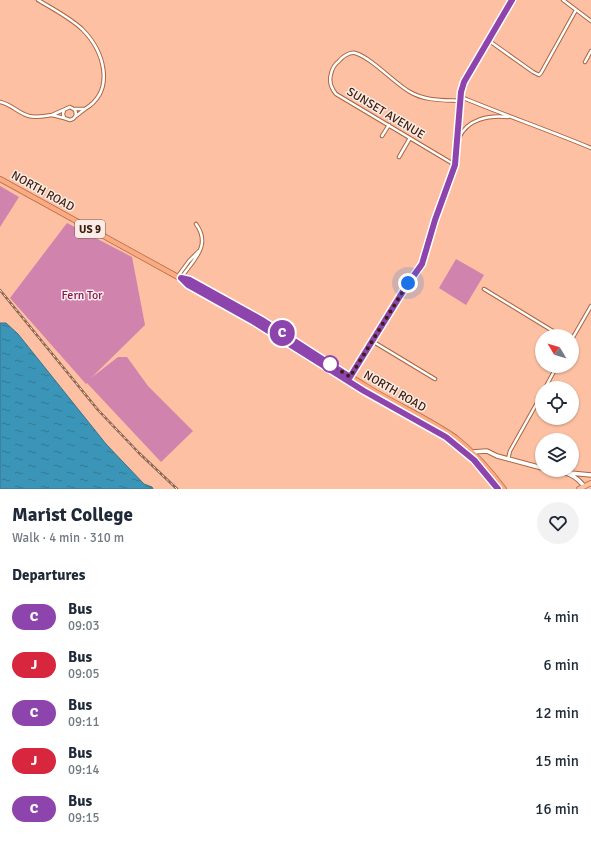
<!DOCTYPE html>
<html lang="en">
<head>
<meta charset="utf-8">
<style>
	body { margin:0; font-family:Signika,sans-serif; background:#f2f2f3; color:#1f2937; height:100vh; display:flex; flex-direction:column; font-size:15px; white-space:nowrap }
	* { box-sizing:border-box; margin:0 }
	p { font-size:13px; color:#747a83 }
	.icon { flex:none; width:22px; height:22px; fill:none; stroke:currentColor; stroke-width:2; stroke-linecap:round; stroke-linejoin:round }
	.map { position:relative; height:489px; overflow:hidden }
	.side { display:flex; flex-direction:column; background:#fff; flex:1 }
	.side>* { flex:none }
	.badge { padding:0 8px; border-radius:13px; font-size:14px; line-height:26px }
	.needle { width:26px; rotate:308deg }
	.controls { position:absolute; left:535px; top:329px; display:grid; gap:8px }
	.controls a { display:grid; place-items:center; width:44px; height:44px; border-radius:50%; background:#fff; box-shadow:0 1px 3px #0004; font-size:20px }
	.you { position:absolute; width:20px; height:20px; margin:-10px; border:3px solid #fff; border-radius:50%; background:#1a73e8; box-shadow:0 0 0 6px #1a73e833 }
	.map>.badge { position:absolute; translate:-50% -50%; box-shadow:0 0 0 2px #fff }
	h2 { padding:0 12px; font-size:15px; line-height:36px }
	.round { display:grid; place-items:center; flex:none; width:42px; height:42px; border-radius:21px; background:#f2f2f3 }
	.summary { display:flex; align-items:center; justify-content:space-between; height:68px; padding:0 12px }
	h1 { font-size:19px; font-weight:700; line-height:30px }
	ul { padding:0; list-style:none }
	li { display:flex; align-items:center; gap:12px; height:48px; padding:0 12px }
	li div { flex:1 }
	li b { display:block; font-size:15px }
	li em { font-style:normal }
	li .badge { min-width:44px; font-weight:700; text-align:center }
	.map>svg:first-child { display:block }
</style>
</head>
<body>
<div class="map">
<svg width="591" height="489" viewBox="0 0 591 489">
	<defs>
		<pattern id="water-ripples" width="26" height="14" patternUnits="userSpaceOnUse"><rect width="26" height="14" fill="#3b95b8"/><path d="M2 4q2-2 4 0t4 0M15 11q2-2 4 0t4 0" fill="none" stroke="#337994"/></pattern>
	</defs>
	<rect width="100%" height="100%" fill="#fdc0a2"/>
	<path fill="#d083ac" d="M 0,186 L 19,197 L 0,227 Z
		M 67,223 L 132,257 L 145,325 L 91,378 L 118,357 L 127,357 L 148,386 L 193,431 L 161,462 L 87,383 L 86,384 L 10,298 Z
		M 456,259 L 484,275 L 466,305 L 439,288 Z"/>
	<path fill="url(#water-ripples)" stroke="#3c7286" d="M 0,323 L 6,323 L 18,334 L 106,444 L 144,484 L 152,487 L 153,489 L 0,489 Z"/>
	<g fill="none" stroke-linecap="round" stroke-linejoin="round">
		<defs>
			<path id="minor" d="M 38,0 C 53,9 69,17 82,29 C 104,51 116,90 85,109
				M 563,0 L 591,21
				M 488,40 L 533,72 L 539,75 L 541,73 L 576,10
				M 585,62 L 591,51
				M 461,97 C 504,115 548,130 591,148
				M 0,102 C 11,104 18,113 29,116 C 36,118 44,116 52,115
				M 74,109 L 85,109 L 76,116
				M 64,110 L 63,114 L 64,118 L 70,120 C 75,119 77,115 75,110 L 70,107 L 52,115 L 64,118
				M 382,136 L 389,125
				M 459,138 C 467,119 489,115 508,117
				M 399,157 L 410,138
				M 455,165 L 336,94 C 331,88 329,81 331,74 C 332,69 335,64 339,61 C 342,57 349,52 355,53 C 372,58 394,83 410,92 C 425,101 444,100 461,101
				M 178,276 L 189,261 L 199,251
				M 181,278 C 193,260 212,246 196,224
				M 484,289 L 561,336
				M 572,339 L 591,306
				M 372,341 L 435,379
				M 350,377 L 405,288 L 422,264 L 435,220 L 455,165 L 461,92 L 464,82 L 469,71 L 512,0
				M 545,388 L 557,366
				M 508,459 L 510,451 L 542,394"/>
			<path id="tertiary" d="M 472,452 L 487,451 L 497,456 L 542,468
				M 552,470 C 567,473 574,474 584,486
				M 570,473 L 591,475"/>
			<path id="primary" d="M 579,489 L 591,483"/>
			<path id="trunk" d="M 0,179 L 178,277 C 183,279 188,279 192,282 C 252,313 307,350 364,385 C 394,404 428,418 456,438 C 475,453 490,470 504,489
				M 182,279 L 188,285 L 259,325 L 364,391 L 446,437 L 474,460 L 498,489"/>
		</defs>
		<use href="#minor" stroke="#aa6542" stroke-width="4.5"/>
		<use href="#tertiary" stroke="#aa6542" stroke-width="5.5"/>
		<use href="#primary" stroke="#b86d46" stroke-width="6"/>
		<use href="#trunk" stroke="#b86d46" stroke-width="6"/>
		<use href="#minor" stroke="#fff" stroke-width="2.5"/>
		<use href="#tertiary" stroke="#fff" stroke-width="3.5"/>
		<use href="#primary" stroke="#fcc0a1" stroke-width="4.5"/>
		<use href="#trunk" stroke="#fbab82" stroke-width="4.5"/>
		<defs>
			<path id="rail" d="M 0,290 L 98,410 L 139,453 L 177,489"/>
		</defs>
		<use href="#rail" stroke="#8e644e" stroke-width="2.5"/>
		<use href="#rail" stroke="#fdece5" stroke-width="1" stroke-dasharray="3" stroke-linecap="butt"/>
	</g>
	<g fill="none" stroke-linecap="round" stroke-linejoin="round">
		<defs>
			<path id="line" d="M 498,489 L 474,460 L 446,437 L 364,391 L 254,322 L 188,285 L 181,278 L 190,280 L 262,320 L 350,377 L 405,288 L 422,264 L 435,220 L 455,165 L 461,92 L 464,82 L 512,0"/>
		</defs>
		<use href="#line" stroke="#fff" stroke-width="9"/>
		<use href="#line" stroke="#8e44ad" stroke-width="6"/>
		<path stroke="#3d2011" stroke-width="4" stroke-dasharray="0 7.2" d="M 330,364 L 350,377 L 408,283"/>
	</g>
	<circle fill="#fff" stroke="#8e44ad" stroke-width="2" cx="330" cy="364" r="8"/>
	<g text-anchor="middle" stroke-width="3" stroke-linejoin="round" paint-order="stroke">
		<rect fill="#fdece5" stroke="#775d51" stroke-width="1" x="75" y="220" width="30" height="18" rx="3"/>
		<g font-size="11" font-weight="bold" fill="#3d2011">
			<text x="90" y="233">US 9</text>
		</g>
		<g font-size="12" fill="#3d2011" stroke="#fdece5">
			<text transform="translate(386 113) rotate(31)" y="4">SUNSET AVENUE</text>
			<text transform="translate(43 191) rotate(29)" y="4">NORTH ROAD</text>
			<text transform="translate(395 391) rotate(30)" y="4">NORTH ROAD</text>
		</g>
		<g font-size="12" fill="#82185b" stroke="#fdece5">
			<text x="82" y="299">Fern Tor</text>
		</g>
	</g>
</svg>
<div class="controls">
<a><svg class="needle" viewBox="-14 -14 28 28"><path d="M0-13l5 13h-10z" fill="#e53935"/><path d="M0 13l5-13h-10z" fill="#747a83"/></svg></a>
<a><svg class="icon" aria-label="locate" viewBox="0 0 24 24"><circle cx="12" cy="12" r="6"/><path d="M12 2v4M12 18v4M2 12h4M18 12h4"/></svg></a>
<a><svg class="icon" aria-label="layers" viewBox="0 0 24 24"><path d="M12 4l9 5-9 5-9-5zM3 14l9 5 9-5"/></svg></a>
</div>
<div class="you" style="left:408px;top:283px"></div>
<b class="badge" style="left:282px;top:333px;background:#8e44ad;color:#fff">C</b>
</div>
<section class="side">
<div class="summary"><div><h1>Marist College</h1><p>Walk · 4 min · 310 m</p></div><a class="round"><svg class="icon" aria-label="heart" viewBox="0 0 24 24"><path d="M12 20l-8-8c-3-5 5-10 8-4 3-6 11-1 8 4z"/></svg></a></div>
<h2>Departures</h2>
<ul>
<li><span class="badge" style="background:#8e44ad;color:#fff">C</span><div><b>Bus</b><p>09:03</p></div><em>4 min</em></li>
<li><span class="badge" style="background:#d7263d;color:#fff">J</span><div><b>Bus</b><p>09:05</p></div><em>6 min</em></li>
<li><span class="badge" style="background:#8e44ad;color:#fff">C</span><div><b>Bus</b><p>09:11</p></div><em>12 min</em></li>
<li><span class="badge" style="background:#d7263d;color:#fff">J</span><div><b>Bus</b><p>09:14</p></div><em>15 min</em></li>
<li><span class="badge" style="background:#8e44ad;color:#fff">C</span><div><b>Bus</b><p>09:15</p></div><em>16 min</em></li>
</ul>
</section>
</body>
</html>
